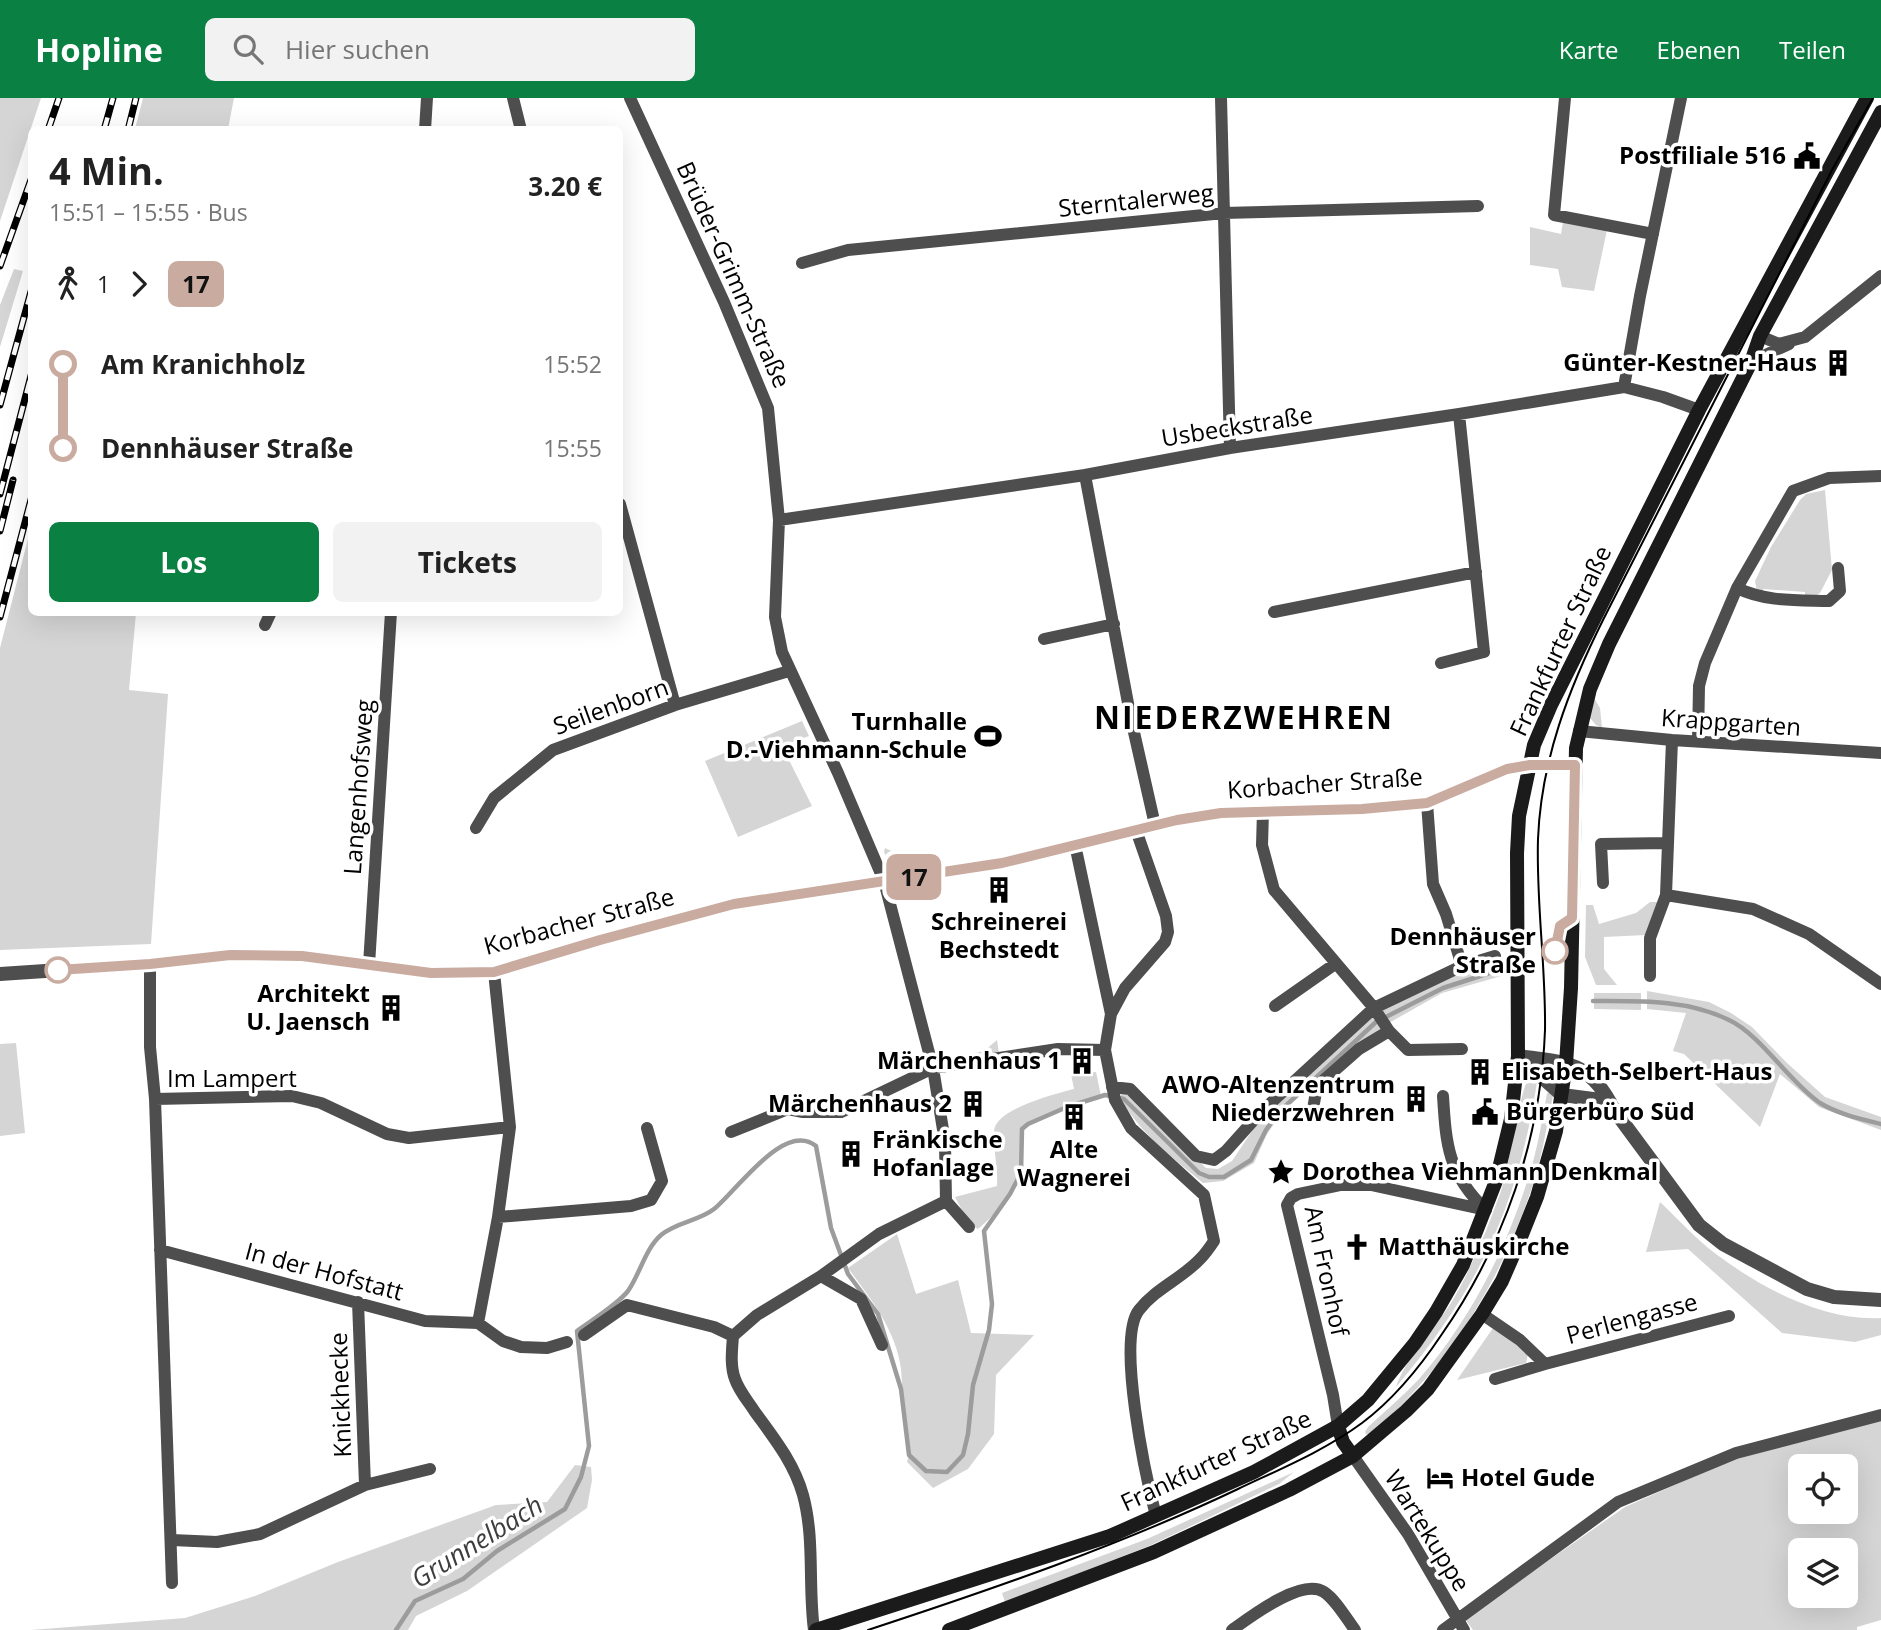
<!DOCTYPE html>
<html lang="de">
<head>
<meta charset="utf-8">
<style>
	body { margin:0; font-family:"Open Sans",sans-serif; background:#f2f2f2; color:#222; height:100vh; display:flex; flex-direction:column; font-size:26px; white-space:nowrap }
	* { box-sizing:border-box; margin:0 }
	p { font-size:23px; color:#767676 }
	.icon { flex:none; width:38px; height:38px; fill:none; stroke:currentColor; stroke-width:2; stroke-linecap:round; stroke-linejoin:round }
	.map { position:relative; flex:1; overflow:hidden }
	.details { position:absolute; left:28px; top:28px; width:595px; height:490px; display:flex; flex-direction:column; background:#fff; border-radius:10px; box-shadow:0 7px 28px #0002 }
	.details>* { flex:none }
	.badge { padding:0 14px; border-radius:10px; font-size:24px; line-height:46px }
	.fabs { position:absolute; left:1788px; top:1356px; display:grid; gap:14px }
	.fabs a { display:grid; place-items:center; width:70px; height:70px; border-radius:10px; background:#fff; box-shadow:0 7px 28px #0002; font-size:35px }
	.map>.badge { position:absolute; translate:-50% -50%; box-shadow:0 0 0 4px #fff }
	.legs { display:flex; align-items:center; gap:10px; height:77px; padding:0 21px; font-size:23px }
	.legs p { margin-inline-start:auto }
	.overview { display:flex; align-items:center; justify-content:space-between; height:119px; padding:0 21px }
	h1 { font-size:38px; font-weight:700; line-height:52px }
	.cta { display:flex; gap:14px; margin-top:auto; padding:14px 21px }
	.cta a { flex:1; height:80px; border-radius:10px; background:#0b8043; color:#fff; font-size:28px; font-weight:700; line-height:80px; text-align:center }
	.cta a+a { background:#f2f2f2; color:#222 }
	ul { padding:0 21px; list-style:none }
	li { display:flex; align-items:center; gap:24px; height:84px; font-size:26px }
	li i { display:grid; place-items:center; width:10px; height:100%; margin:0 9px; background:currentColor }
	li i::after { content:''; width:18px; height:18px; margin:-9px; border:5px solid; border-radius:50%; background:#fff }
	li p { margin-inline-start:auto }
	li:first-child i { background:linear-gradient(#0000 50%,currentColor 0) }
	li:last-child i { background:linear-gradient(currentColor 50%,#0000 0) }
	header { display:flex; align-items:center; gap:42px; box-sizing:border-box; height:98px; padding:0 35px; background:#0b8043; color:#fff }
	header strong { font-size:33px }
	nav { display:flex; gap:38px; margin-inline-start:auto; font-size:24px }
	.search { width:490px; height:63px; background:#f2f2f2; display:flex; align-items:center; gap:18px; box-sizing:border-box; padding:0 24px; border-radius:10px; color:#767676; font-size:26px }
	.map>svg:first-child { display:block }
</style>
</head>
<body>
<header>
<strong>Hopline</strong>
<div class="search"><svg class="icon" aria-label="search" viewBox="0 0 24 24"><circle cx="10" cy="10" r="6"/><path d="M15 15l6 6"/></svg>Hier suchen</div>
<nav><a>Karte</a><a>Ebenen</a><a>Teilen</a></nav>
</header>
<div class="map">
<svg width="1881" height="1532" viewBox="0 0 1881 1532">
	<rect width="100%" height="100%" fill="#fff"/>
	<path fill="#d5d5d5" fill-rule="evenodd" d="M 0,0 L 41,0 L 0,123 Z
		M 143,0 L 234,0 L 228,31 L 135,31 Z
		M 1563,124 L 1607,132 L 1594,193 L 1562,189 L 1558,171 L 1530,167 L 1530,129 L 1561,136 Z
		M 14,171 L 23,173 L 0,249 L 0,207 Z
		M 1825,392 L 1832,472 L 1820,495 L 1813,500 L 1805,499 L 1805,494 L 1763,491 L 1763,496 L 1757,494 L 1755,483 L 1771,449 L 1800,402 L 1806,396 Z
		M 31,429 L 32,514 L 136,515 L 129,592 L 168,596 L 151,846 L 0,852 L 0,550 Z
		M 1594,600 L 1600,610 L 1602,630 L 1596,627 L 1590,620 Z
		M 802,623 L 809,638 L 782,648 L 812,708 L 738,739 L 705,663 Z
		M 885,750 L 917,765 L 890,767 L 884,754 Z
		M 1650,804 L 1658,804 L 1646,837 L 1604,839 L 1604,871 L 1617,887 L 1596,887 L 1585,859 L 1586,807 L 1593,807 L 1599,826 L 1636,815 Z
		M 1503,860 L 1505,877 L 1442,895 L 1387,926 L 1335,965 L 1284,1012 L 1267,1036 L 1254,1065 L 1223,1083 L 1203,1085 C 1171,1058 1140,1036 1120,999 L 1122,993 L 1129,995 L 1206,1070 L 1218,1071 L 1232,1063 L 1262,1018 L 1374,910 L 1447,879 Z
		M 1647,893 L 1709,904 L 1731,915 L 1752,929 L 1787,965 L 1825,999 L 1881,1019 L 1881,1032 L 1819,1009 L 1780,976 L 1760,1029 L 1684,956 L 1673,953 L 1686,915 L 1647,911 Z
		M 1594,895 L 1641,895 L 1641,912 L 1594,911 Z
		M 997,942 L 999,955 L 943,963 L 943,961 L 984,953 Z
		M 16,945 L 25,1035 L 0,1038 L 0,946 Z
		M 1096,974 L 1101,998 C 1084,1004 1037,1016 1026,1028 C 1015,1039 1024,1062 1021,1076 C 1015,1096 994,1117 978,1131 L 969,1126 L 955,1099 L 997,1088 C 998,1069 993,1050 994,1033 C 995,1011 1055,996 1074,991 L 1071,976 Z
		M 1529,980 L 1533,980 L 1537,984 C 1518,1109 1477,1193 1396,1289 C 1404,1263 1435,1230 1451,1205 C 1472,1170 1487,1132 1501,1093 C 1509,1071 1520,990 1529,980 Z
		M 1551,994 L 1553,998 C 1546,1031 1541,1066 1529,1098 C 1497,1191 1444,1272 1370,1337 L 1366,1336 L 1365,1334 L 1368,1329 C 1385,1313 1403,1298 1419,1281 C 1473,1219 1511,1142 1533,1064 C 1539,1041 1543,1018 1547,995 Z
		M 1660,1104 C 1678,1121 1696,1141 1716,1156 C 1761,1190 1823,1223 1881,1220 L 1881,1237 L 1855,1244 L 1782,1235 L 1688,1151 L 1646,1154 Z
		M 897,1136 L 916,1196 L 958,1182 L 971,1235 L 1034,1237 L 996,1277 L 994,1336 L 968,1371 L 933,1390 L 907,1364 C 911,1352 905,1339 904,1326 C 902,1308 903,1289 901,1271 C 896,1232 871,1201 848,1170 Z
		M 1493,1230 L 1523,1251 L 1528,1256 L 1526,1265 L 1457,1282 Z
		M 1881,1322 L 1881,1522 L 1857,1529 L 1857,1532 L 1473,1532 L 1465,1521 L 1625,1409 L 1734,1361 ZM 1801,1368 L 1846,1368 L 1846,1414 L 1801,1414 ZM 1801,1452 L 1846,1452 L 1846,1498 L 1801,1498 Z
		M 575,1367 L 591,1369 L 592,1382 L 587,1410 L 467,1493 L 416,1518 L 408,1532 L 31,1532 L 185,1520 L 255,1498 L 338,1464 L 496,1407 L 547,1404 Z
		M 1294,1374 L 1279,1386 L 1149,1448 L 1005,1504 L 1002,1495 L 1147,1441 Z"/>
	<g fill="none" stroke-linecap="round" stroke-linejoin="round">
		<path stroke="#9c9c9c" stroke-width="4.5" d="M 1593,903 C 1638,903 1687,901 1729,922 C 1761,937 1789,984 1820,1005 C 1838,1016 1861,1021 1881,1026
			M 396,1532 L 415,1503 L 463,1481 L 497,1453 L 565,1411 L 581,1379 L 589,1348 L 577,1233 C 592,1222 617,1207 628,1193 C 640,1176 645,1151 661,1137 C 676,1124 699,1123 714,1111 C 736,1094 784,1022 816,1048 L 831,1130 L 848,1176 L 878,1216 L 901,1291 L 909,1357 L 926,1373 L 947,1374 L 963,1357 L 968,1336 L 973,1287 L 989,1232 L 992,1206 L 984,1133 L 1010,1096 L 1021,1075 L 1022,1031 L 1028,1026 L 1067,1009 L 1105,997 L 1124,1001 L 1199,1075 L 1209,1079 L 1224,1079 L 1251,1062 L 1266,1032 L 1279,1014 L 1376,924 L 1443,890 L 1502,871"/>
		<path stroke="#4e4e4e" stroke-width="12" d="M 513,0 L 521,32
			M 630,0 L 724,204 L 768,310 L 779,422 L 775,519 L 782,554 L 838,675 L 884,783 L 933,970 L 945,1044 L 946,1103 L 969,1129
			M 1221,0 L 1230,350
			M 1565,0 L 1554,117 L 1653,136
			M 425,32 L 427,0
			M 802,165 L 848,152 L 1224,115 L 1478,108
			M 1760,238 L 1779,246 L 1805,239 L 1881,178
			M 1751,264 L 1789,246
			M 1624,289 L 1640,198 L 1681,0
			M 1085,377 L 1131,621 L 1155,727
			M 620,406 L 675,607
			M 779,422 L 1085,377 L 1230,350 L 1459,316 L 1624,289 L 1663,299 L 1699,312
			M 1737,490 C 1766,504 1797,502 1829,503 L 1840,493 L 1838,470
			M 1274,514 L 1476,474
			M 265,527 L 271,514
			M 1044,541 L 1114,526
			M 1441,565 L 1484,554 L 1459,316
			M 1579,633 L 1672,642 L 1881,655
			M 1698,643 L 1699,588 L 1705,565 L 1737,490 L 1793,393 L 1829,380 L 1881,378
			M 1263,713 L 1262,747 L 1274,792 L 1374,910 L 1389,933 L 1408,952 L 1462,951
			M 476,730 L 494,700 L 553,652 L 675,607 L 789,573
			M 1136,732 L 1166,818 L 1168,834 L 1165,844 L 1125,890 L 1111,916 L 1105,952 L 1115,1002 L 1131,1030 L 1204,1097 L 1214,1143 C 1210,1149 1206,1155 1201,1160 C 1183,1180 1156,1190 1139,1212 C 1116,1241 1146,1380 1156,1418
			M 1077,756 L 1111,916
			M 1603,785 L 1601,746 L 1668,745
			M 1666,797 L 1753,811 L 1809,836 L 1881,886
			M 150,866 L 150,949 L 155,1001 L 172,1485
			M 369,867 L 391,514
			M 1462,868 L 1495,858
			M 494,874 L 510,1029 L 498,1119 L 631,1108 L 651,1102 L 662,1083 L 647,1030
			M 1650,878 L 1650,840 L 1666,797 L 1672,642
			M 1275,908 L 1335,866
			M 1112,989 L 1130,991 L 1196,1058 L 1214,1062 L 1226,1053 L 1261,1014 L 1374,910 L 1462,868 L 1446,816 L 1433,786 L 1427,705
			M 1443,998 C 1446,1047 1448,1076 1486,1112
			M 155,1001 L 292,998 L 321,1005 L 387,1036 L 409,1040 L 510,1029
			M 1313,1011 L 1317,988 L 1359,951 L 1389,933
			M 731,1034 L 788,1011 L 803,1014 L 841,1014 L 933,970 L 1058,951 L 1105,952
			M 160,1152 L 425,1223 L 478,1225 L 503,1243 L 521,1249 L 547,1250 L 567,1244
			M 821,1178 L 861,1201 L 882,1247
			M 1482,1216 L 1520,1242 L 1545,1266 L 1729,1218
			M 478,1225 L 498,1119
			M 584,1237 L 627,1207 L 714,1229 L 733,1238
			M 1495,1281 L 1545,1266
			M 1338,1328 L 1333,1297 L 1287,1107 L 1291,1100 L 1298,1096 L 1341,1087 L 1371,1087 L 1486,1112
			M 1353,1358 L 1408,1436 L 1464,1532
			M 365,1387 L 430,1371
			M 172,1442 L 217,1444 L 260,1436 L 365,1387 L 358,1204
			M 814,1532 C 808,1487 815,1441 803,1397 C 794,1365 774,1340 755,1314 C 748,1303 739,1293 735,1281 C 730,1268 732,1252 733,1238 L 757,1217 L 821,1178 L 879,1136 L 946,1103
			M 1232,1532 C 1250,1519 1302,1479 1324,1494 C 1336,1502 1346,1520 1355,1532
			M 1443,1532 L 1618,1404 L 1736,1355 L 1881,1317"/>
		<path stroke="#4e4e4e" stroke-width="14" d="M 0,876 L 150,866 L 230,857 L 302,858 L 431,875 L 494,874 L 600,842 L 734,806 L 1002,765 L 1177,722 L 1221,715 L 1362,711 L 1427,705 L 1507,671 L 1530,667 L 1575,667
			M 1518,958 C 1568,965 1590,963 1614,1012 L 1699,1127 L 1723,1146 L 1807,1191 L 1834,1199 L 1881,1202
			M 1518,958 L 1562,997 L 1593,1001 L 1614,1012"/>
		<path stroke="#1b1b1b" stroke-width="14" d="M 1338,1328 L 1343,1344 L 1353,1358
			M 816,1532 L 1110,1438 L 1254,1374 L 1338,1328 L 1368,1302 L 1415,1245 L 1436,1214 L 1463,1167 L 1496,1083 L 1511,1021 L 1518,958 L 1517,755 L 1519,718 L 1534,647 L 1551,607 L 1699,312 L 1867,0
			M 949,1532 L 1154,1454 L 1289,1392 L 1353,1358 L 1406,1313 L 1428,1291 L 1482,1216 L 1502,1183 L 1519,1144 L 1537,1099 L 1556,1033 L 1566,966 L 1571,890 L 1576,650 L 1590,591 L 1609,546 L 1751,264 L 1760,238 L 1881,14"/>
		<path stroke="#000" stroke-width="2" d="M 868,1532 C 993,1491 1118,1448 1238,1391 C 1280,1371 1324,1353 1362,1325 C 1394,1301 1420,1269 1442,1236 C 1504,1147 1541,1041 1545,932 C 1546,868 1536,805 1538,741 C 1541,662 1569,590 1604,520 L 1832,72 L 1873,0"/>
		<defs>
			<path id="rail" d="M 48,32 L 59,0
				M 104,32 L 113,0
				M 128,32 L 136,0
				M 0,168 L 32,79
				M 0,307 L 32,190
				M 0,396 L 32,274
				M 0,433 L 13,382
				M 0,519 L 32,398"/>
		</defs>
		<use href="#rail" stroke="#000" stroke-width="7"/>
		<use href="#rail" stroke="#fff" stroke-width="4.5" stroke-dasharray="13" stroke-linecap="butt"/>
	</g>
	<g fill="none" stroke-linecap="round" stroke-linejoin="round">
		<defs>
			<path id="line-1" d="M 58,872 L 150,866 L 230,857 L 302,858 L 431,875 L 494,874 L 600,842 L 734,806 L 1002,765 L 1177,722 L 1221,715 L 1362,711 L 1427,705 L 1507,671 L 1530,667 L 1575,667 L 1572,820 L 1560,828 L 1555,853"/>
		</defs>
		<use href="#line-1" stroke="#fff" stroke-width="16"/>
		<use href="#line-1" stroke="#c9aba0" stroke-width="10"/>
	</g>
	<defs>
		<symbol id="civic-bare" viewBox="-9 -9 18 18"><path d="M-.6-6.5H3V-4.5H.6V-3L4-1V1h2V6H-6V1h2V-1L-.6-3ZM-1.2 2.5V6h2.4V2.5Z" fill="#000" stroke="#fff" stroke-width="2.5" paint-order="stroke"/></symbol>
		<symbol id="building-bare" viewBox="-9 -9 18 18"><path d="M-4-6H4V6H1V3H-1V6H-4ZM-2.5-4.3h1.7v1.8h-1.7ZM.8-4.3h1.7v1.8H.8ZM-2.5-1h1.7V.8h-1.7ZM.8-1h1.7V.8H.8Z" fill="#000" stroke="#fff" stroke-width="2.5" paint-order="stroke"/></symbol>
		<symbol id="stadium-bare" viewBox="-9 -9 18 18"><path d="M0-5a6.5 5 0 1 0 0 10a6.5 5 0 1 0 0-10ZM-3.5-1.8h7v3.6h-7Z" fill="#000" stroke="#fff" stroke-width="2.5" paint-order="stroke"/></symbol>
		<symbol id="sight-bare" viewBox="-9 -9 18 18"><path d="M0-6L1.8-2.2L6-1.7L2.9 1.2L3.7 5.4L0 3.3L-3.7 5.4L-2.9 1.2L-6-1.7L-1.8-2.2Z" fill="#000" stroke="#fff" stroke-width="2.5" paint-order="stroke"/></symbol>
		<symbol id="church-bare" viewBox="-9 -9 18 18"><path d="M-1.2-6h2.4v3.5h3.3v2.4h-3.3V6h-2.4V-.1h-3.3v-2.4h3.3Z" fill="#000" stroke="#fff" stroke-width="2.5" paint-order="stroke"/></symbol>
		<symbol id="hotel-bare" viewBox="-9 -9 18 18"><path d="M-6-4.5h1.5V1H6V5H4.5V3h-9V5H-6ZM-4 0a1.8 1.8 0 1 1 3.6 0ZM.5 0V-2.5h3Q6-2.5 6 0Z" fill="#000" stroke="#fff" stroke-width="2.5" paint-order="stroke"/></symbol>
	</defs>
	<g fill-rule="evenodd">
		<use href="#civic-bare" x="1788" y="39" width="38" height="38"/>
		<use href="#building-bare" x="1819" y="246" width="38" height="38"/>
		<use href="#stadium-bare" x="969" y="619" width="38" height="38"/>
		<use href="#building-bare" x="980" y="773" width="38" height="38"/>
		<use href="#building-bare" x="372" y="891" width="38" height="38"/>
		<use href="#building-bare" x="1063" y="944" width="38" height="38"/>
		<use href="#building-bare" x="1461" y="955" width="38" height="38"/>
		<use href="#building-bare" x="1397" y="982" width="38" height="38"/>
		<use href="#building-bare" x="954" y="987" width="38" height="38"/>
		<use href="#civic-bare" x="1466" y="995" width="38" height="38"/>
		<use href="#building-bare" x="1055" y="1000" width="38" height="38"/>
		<use href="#building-bare" x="832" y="1037" width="38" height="38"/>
		<use href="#sight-bare" x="1262" y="1055" width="38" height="38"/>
		<use href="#church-bare" x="1338" y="1130" width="38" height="38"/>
		<use href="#hotel-bare" x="1421" y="1361" width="38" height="38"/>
	</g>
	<g fill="#fff" stroke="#c9aba0" stroke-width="3.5">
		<circle cx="1555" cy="853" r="12"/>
		<circle cx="58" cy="872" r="12"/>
	</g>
	<g text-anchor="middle" stroke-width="7" stroke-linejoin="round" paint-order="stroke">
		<g font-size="24" font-weight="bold" fill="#000" stroke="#fff" text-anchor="end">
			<text x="1786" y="66">Postfiliale 516</text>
			<text x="1817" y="273">Günter-Kestner-Haus</text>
			<text x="967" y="632">Turnhalle<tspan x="967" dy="28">D.-Viehmann-Schule</tspan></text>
			<text x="999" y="832" text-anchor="middle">Schreinerei<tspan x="999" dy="28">Bechstedt</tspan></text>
			<text x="370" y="904">Architekt<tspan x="370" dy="28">U. Jaensch</tspan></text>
			<text x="1061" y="971">Märchenhaus 1</text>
			<text x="1501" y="982" text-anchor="start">Elisabeth-Selbert-Haus</text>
			<text x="1395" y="995">AWO-Altenzentrum<tspan x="1395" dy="28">Niederzwehren</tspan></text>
			<text x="952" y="1014">Märchenhaus 2</text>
			<text x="1506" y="1022" text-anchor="start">Bürgerbüro Süd</text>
			<text x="872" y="1050" text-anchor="start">Fränkische<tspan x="872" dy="28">Hofanlage</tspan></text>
			<text x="1074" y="1060" text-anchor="middle">Alte<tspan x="1074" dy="28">Wagnerei</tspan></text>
			<text x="1302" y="1082" text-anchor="start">Dorothea Viehmann Denkmal</text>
			<text x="1378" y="1157" text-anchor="start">Matthäuskirche</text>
			<text x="1461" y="1388" text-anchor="start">Hotel Gude</text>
		</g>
		<g font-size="24" fill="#000" stroke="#fff">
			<text transform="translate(1136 103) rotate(-6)" y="8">Sterntalerweg</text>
			<text transform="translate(733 177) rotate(66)" y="8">Brüder-Grimm-Straße</text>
			<text transform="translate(1237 329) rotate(-9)" y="8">Usbeckstraße</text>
			<text transform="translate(1561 543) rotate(-65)" y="8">Frankfurter Straße</text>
			<text transform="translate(611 609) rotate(-20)" y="8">Seilenborn</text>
			<text transform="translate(1731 625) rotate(4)" y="8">Krappgarten</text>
			<text transform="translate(1325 686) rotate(-4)" y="8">Korbacher Straße</text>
			<text transform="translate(359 689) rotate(-86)" y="8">Langenhofsweg</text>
			<text transform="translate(579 824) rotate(-15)" y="8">Korbacher Straße</text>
			<text x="232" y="989">Im Lampert</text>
			<text transform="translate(1326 1173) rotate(78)" y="8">Am Fronhof</text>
			<text transform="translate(324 1174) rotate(15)" y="8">In der Hofstatt</text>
			<text transform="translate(1632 1221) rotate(-15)" y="8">Perlengasse</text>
			<text transform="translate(341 1297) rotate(-92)" y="8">Knickhecke</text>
			<text transform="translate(1216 1363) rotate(-25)" y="8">Frankfurter Straße</text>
			<text transform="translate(1427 1433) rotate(58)" y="8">Wartekuppe</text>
		</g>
		<g font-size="24" font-weight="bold" fill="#000" stroke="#fff" text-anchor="end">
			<text x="1536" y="847">Dennhäuser<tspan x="1536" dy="28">Straße</tspan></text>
		</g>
		<g font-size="26" font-style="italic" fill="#3d3d3d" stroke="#fff">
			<text transform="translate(477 1444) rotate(-32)" y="9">Grunnelbach</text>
		</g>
		<g font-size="32" font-weight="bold" letter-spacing="2" fill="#000" stroke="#fff">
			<text x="1244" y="631">NIEDERZWEHREN</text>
		</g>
	</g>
</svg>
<div class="fabs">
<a><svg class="icon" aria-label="locate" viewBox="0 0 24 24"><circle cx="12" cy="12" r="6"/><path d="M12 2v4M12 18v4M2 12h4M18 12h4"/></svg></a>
<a><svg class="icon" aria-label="layers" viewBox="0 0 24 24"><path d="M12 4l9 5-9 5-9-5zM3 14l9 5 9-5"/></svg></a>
</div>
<b class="badge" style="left:914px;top:779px;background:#c9aba0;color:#111">17</b>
<section class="details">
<div class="overview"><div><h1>4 Min.</h1><p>15:51 – 15:55 · Bus</p></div><b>3.20 €</b></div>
<div class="legs"><svg class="icon" aria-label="walk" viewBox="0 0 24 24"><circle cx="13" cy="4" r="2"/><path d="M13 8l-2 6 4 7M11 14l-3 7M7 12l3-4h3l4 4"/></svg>1<svg class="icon" aria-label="forward" viewBox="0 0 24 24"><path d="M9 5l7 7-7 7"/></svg><b class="badge" style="background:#c9aba0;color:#111">17</b></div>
<ul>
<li><i style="color:#c9aba0"></i><b>Am Kranichholz</b><p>15:52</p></li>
<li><i style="color:#c9aba0"></i><b>Dennhäuser Straße</b><p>15:55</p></li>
</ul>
<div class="cta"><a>Los</a><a>Tickets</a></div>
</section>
</div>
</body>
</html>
